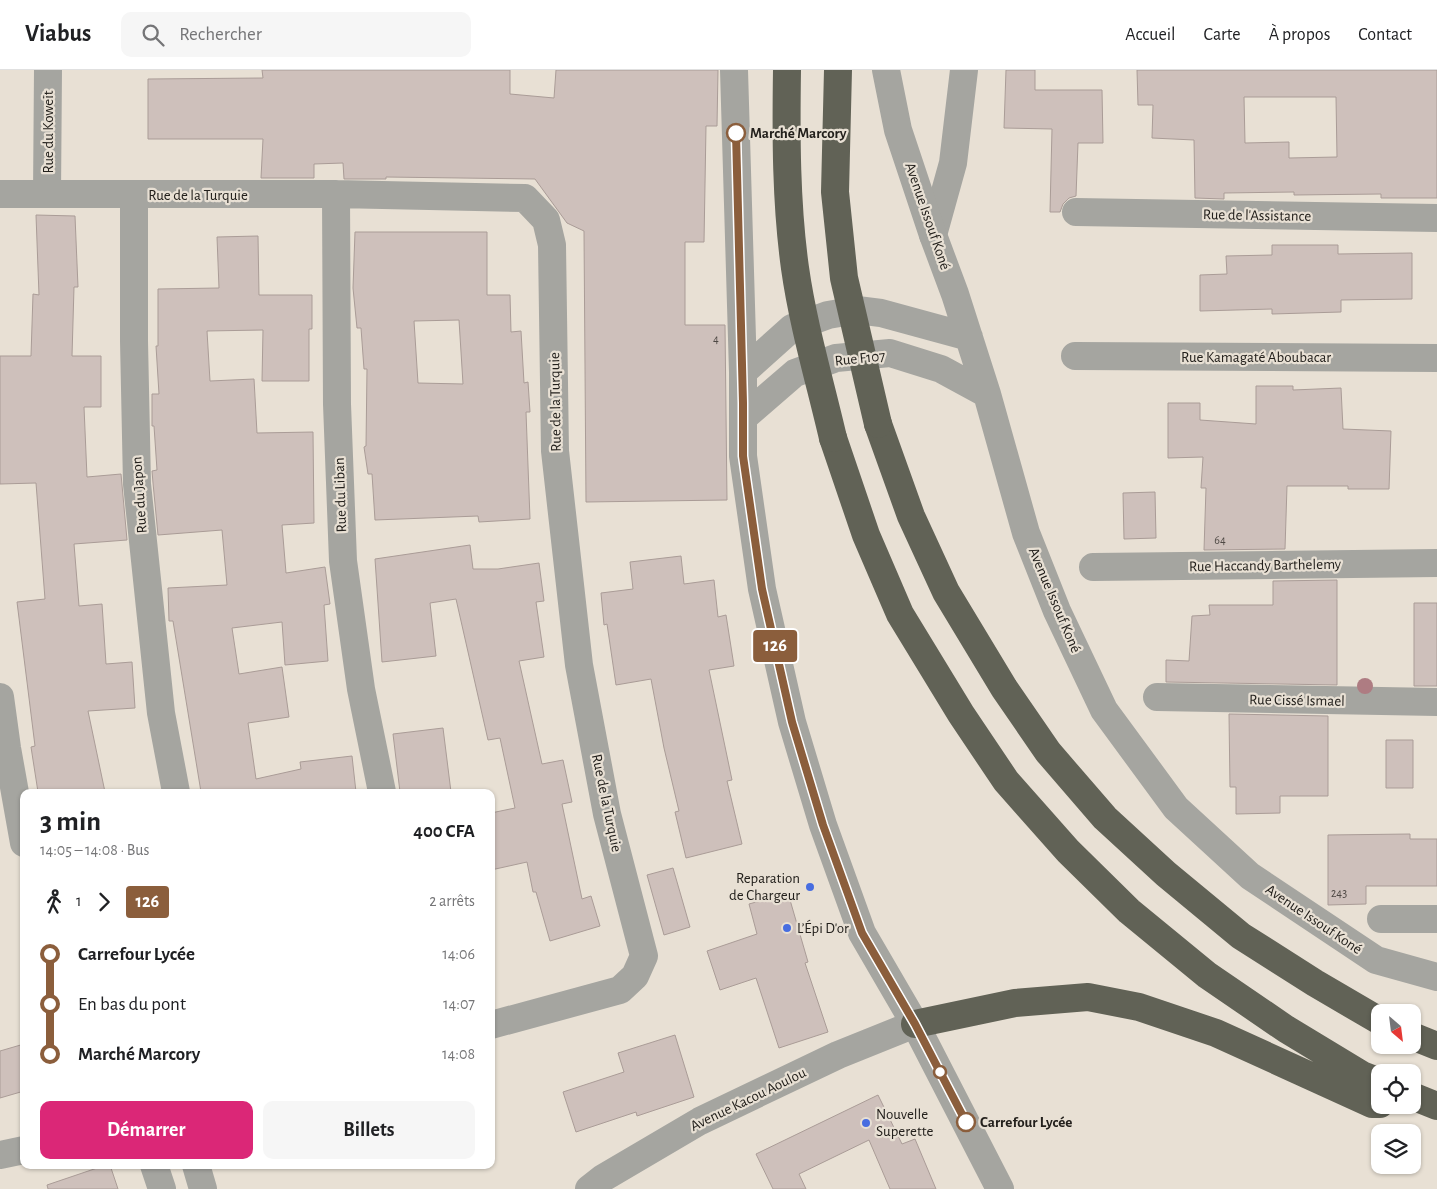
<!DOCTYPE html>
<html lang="fr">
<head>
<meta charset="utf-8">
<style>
	body { margin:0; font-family:"Alegreya Sans",sans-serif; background:#f6f6f6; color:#202124; height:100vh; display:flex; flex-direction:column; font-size:19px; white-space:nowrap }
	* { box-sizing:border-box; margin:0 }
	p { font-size:16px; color:#757577 }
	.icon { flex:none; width:28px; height:28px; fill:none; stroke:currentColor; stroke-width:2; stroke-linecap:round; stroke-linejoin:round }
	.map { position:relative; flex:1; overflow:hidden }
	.panel { position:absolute; left:20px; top:719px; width:475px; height:380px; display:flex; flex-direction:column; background:#fff; border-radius:10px; box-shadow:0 1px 4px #0004 }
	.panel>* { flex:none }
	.badge { padding:0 10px; border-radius:4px; font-size:18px; line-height:32px }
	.needle { width:32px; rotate:152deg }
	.fabs { position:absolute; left:1371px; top:934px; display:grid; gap:10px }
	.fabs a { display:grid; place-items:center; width:50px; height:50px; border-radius:10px; background:#fff; box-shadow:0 1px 4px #0004; font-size:25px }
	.map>.badge { position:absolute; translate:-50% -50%; box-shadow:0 0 0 2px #fff }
	.legs { display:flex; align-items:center; gap:8px; height:55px; padding:0 20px; font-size:16px }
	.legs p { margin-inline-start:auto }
	.head { display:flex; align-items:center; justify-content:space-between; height:85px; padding:0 20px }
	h1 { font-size:28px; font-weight:600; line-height:38px }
	.action { display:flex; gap:10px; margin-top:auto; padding:10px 20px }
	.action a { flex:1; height:58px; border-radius:10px; background:#db2777; color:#fff; font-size:20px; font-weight:600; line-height:58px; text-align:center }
	.action a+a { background:#f6f6f6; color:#202124 }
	ul { padding:0 20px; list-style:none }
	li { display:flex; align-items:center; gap:18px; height:50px; font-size:19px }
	li i { display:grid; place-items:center; width:8px; height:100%; margin:0 6px; background:currentColor }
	li i::after { content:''; width:12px; height:12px; margin:-6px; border:4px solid; border-radius:50%; background:#fff }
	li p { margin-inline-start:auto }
	li:first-child i { background:linear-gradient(#0000 50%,currentColor 0) }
	li:last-child i { background:linear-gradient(currentColor 50%,#0000 0) }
	header { display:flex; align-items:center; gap:30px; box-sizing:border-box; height:70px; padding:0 25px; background:#fff; border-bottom:1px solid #e0e0e0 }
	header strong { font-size:24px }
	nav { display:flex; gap:28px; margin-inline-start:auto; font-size:18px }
	.search { width:350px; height:45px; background:#f6f6f6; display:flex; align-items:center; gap:12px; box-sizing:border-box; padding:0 18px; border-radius:10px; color:#757577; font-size:19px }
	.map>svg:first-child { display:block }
</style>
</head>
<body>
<header>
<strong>Viabus</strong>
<div class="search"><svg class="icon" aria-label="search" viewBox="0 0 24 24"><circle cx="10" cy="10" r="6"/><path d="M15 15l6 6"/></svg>Rechercher</div>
<nav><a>Accueil</a><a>Carte</a><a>À propos</a><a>Contact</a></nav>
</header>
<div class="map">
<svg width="1437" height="1119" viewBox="0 0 1437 1119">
	<rect width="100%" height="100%" fill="#e8e0d4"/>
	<path fill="#cec0bb" stroke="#aa9c97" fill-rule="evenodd" d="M 262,0 L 510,0 L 510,24 L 554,28 L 556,0 L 718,0 L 717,56 L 706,56 L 704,172 L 685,172 L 685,255 L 725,255 L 727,430 L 586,432 L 584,161 L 567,153 L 535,109 L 386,107 L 386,109 L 344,109 L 343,93 L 314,94 L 314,108 L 261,108 L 263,69 L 148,69 L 148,9 L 263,8 Z
		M 1006,0 L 1035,0 L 1035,20 L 1102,20 L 1103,73 L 1078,73 L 1076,126 L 1069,128 L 1063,134 L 1060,142 L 1050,142 L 1052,59 L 1004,58 Z
		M 1137,0 L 1437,0 L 1437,128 L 1381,128 L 1381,124 L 1294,125 L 1294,122 L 1224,123 L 1224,129 L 1195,128 L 1194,70 L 1152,68 L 1153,35 L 1138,35 ZM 1244,27 L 1336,27 L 1337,87 L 1289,88 L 1289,72 L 1245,73 Z
		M 36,145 L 75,146 L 78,217 L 74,217 L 72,286 L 101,286 L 101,337 L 84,337 L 87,407 L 121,404 L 127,470 L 74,474 L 79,536 L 102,534 L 106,594 L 132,592 L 135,638 L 88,641 L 105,722 L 38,722 L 31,677 L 35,676 L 17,532 L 45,529 L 36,413 L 0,414 L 0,286 L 31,286 L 33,224 L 39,225 Z
		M 355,162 L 487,162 L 487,225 L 510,225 L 511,262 L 521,261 L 524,313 L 528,312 L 530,342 L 526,342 L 530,449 L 479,452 L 478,446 L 375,450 L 372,404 L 368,404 L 364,377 L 366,376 L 367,299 L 364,299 L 361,258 L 357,258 L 353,218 ZM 459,250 L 463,314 L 418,313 L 414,251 Z
		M 258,166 L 259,225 L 312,225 L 312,259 L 309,259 L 309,311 L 262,311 L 263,260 L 207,261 L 210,311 L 254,309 L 257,363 L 313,362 L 314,453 L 282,455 L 286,503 L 325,497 L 330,534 L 324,535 L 328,591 L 285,595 L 282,552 L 232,558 L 239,604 L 282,597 L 289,647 L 248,653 L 256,709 L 301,699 L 300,692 L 352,686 L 356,722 L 201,722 L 173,551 L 169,551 L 168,518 L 227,515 L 222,460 L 158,465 L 153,413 L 152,401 L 157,400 L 154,356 L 152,356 L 152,324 L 159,324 L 156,276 L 158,276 L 158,219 L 219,218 L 217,167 Z
		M 1272,175 L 1338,175 L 1338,184 L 1412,183 L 1412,229 L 1341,230 L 1341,242 L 1272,244 L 1272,239 L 1200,241 L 1200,205 L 1227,204 L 1226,186 L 1272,185 Z
		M 1256,316 L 1293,316 L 1293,320 L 1341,318 L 1343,359 L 1391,361 L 1389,419 L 1348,419 L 1348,416 L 1287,416 L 1285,479 L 1204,480 L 1206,418 L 1201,418 L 1203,387 L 1168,388 L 1168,333 L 1200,333 L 1200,350 L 1256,354 Z
		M 1155,422 L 1156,468 L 1124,469 L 1123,423 Z
		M 470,475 L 473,499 L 498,499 L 539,493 L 544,531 L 536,532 L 544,587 L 519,591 L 542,694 L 563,690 L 572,732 L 562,734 L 582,829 L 591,826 L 600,856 L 550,871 L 536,822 L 533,822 L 527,792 L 491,800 L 491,743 L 515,738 L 500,668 L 488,670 L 456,529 L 430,533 L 436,586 L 382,592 L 375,489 Z
		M 681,486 L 684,514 L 714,510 L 718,547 L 726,545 L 734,596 L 709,600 L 732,710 L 727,711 L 742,774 L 686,788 L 675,742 L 679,741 L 664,678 L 651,609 L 616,615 L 607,554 L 604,555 L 601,523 L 633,519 L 630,492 Z
		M 1337,510 L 1337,615 L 1166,612 L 1166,590 L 1189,591 L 1192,546 L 1210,545 L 1209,535 L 1273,535 L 1273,511 Z
		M 1414,533 L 1437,533 L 1437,616 L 1414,616 Z
		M 1229,644 L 1328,646 L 1328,726 L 1280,726 L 1280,743 L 1236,744 L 1236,717 L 1230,717 Z
		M 443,658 L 451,722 L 400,722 L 393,664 Z
		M 1386,670 L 1413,670 L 1413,718 L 1386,718 Z
		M 1410,764 L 1410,769 L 1437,769 L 1437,816 L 1366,816 L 1366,834 L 1328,835 L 1328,765 Z
		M 673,798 L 690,857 L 664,865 L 647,805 Z
		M 788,823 L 808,892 L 805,893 L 828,962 L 779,978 L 756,908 L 720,920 L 707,881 L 757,864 L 749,834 Z
		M 675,965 L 694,1027 L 637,1046 L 636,1042 L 576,1062 L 563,1022 L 624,1002 L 618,983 Z
		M 24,974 L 24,1021 L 0,1028 L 0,981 Z
		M 878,1025 L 902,1074 L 915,1069 L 936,1119 L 890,1119 L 869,1070 L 799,1104 L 806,1119 L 773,1119 L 756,1084 Z
		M 106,1095 L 110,1095 L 118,1119 L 48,1119 L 47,1115 Z"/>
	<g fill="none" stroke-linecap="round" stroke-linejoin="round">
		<path stroke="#a5a5a0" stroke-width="28" d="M 0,124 L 336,124 L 525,128 L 546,150 L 552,175 L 555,381 L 579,595 L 607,744 L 644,886 L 635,906 L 620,920 L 491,955
			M 47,124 L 48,0
			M 336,124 L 337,334 L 343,491 L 361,619 L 382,722
			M 134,125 L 134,271 L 137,414 L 161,643 L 176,722
			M 1076,142 L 1437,148
			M 933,165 L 953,93 L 964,0
			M 1075,286 L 1437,288
			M 1093,497 L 1437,493
			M 0,627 L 7,678 L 24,773
			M 1157,627 L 1437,632
			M 1381,849 L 1437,849
			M 0,1085 L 24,1080
			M 154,1095 L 162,1119
			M 196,1095 L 203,1119
			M 589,1119 L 603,1108 L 700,1051 L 838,985 L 915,954"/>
		<path stroke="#a5a5a0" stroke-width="28" d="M 734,0 L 743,302 L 743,386 L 762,519 L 792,652 L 823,755 L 862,863 L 915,954 L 1000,1119
			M 886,0 L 898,60 L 933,165 L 955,224 L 987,324 L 1026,463 L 1057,541 L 1104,640 L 1176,738 L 1250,806 L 1376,890 L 1437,907
			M 743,302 L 792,258 L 828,245 L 857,240 L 881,243 L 969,267
			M 743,348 L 795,303 L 836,288 L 890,283 L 941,299 L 987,324"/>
		<path stroke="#616256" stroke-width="28" d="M 878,354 L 911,446 L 946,522 L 1004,618 L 1048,682 L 1105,748 L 1166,804 L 1241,866 L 1315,913 L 1380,951
			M 833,368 L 866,465 L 900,544 L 961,644 L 1006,711 L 1068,781 L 1129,841 L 1207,905 L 1286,959 L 1362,1005 L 1380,1012
			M 915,954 L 1015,933 L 1088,927 L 1139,937 L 1216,963 L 1372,1034 L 1380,1034
			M 1412,966 L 1437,976
			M 1412,1026 L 1437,1036"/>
		<path stroke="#616256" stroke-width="28" d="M 787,0 C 786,66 786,133 795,198 C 803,255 820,312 833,368
			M 838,0 L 835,122 L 844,208 L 878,354"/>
	</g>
	<circle fill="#ae7c82" cx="1365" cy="616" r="8"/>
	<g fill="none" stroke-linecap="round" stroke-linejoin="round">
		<defs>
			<path id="line-1" d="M 736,63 L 743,333 L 743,386 L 762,519 L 792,652 L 823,755 L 862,863 L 915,954 L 966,1052"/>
		</defs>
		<use href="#line-1" stroke="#fff" stroke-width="11"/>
		<use href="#line-1" stroke="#8b5e3c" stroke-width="8"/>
	</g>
	<g fill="#fff" stroke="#8b5e3c" stroke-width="2.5">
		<circle cx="736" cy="63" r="9"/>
		<circle cx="940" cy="1002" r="6"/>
		<circle cx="966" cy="1052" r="9"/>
	</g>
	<g fill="#476de0" stroke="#e8e0d4" stroke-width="2">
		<circle cx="810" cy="817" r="5"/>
		<circle cx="787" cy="858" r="5"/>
		<circle cx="866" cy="1053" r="5"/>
	</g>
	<g text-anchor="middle" stroke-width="4.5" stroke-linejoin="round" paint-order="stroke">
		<g font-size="12" fill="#4e4844">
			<text x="716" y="273">4</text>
			<text x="1220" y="474">64</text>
			<text x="1339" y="827">243</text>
		</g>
		<g font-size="15" fill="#23201c" stroke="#e8e0d4">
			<text transform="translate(48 62) rotate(-90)" y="5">Rue du Koweït</text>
			<text x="198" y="130">Rue de la Turquie</text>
			<text transform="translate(1257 145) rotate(1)" y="5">Rue de l'Assistance</text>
			<text transform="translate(928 146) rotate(71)" y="5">Avenue Issouf Koné</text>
			<text x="1256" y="292">Rue Kamagaté Aboubacar</text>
			<text transform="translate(860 288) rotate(-6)" y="5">Rue F107</text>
			<text transform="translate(555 332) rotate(-91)" y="5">Rue de la Turquie</text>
			<text transform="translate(139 425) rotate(-94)" y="5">Rue du Japon</text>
			<text transform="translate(340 425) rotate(-92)" y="5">Rue du Liban</text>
			<text transform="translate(1265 495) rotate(-1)" y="5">Rue Haccandy Barthelemy</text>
			<text transform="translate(1055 530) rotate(67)" y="5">Avenue Issouf Koné</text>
			<text transform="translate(1297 630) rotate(1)" y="5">Rue Cissé Ismael</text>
			<text transform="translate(607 733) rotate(78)" y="5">Rue de la Turquie</text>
			<text transform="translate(1314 849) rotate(34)" y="5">Avenue Issouf Koné</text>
			<text transform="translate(748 1029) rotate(-26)" y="5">Avenue Kacou Aoulou</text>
		</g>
		<g font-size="15" font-weight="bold" fill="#23201c" stroke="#e8e0d4" text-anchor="start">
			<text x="750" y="68">Marché Marcory</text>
			<text x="980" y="1057">Carrefour Lycée</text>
		</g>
		<g font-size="15" fill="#23201c" stroke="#e8e0d4" text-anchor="start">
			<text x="800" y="813" text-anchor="end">Reparation<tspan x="800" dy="17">de Chargeur</tspan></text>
			<text x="797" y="863">L’Épi D'or</text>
			<text x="876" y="1049">Nouvelle<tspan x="876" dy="17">Superette</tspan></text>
		</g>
	</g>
</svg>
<div class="fabs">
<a><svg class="needle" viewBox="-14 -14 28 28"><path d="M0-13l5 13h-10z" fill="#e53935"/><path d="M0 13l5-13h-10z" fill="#757577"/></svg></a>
<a><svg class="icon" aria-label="locate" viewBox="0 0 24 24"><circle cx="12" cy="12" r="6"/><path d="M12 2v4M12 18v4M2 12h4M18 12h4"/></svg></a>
<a><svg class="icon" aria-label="layers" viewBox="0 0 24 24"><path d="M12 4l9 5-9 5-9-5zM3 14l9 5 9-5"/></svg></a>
</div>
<b class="badge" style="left:775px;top:576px;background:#8b5e3c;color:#fff">126</b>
<section class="panel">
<div class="head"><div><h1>3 min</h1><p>14:05 – 14:08 · Bus</p></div><b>400 CFA</b></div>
<div class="legs"><svg class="icon" aria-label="walk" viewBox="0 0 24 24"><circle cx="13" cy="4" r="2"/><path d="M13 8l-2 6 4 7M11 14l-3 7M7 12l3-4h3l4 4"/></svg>1<svg class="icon" aria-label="forward" viewBox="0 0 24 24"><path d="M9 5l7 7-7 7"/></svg><b class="badge" style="background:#8b5e3c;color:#fff">126</b><p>2 arrêts</p></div>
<ul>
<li><i style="color:#8b5e3c"></i><b>Carrefour Lycée</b><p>14:06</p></li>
<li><i style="color:#8b5e3c"></i><span>En bas du pont</span><p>14:07</p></li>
<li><i style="color:#8b5e3c"></i><b>Marché Marcory</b><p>14:08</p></li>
</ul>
<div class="action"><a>Démarrer</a><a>Billets</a></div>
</section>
</div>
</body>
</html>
